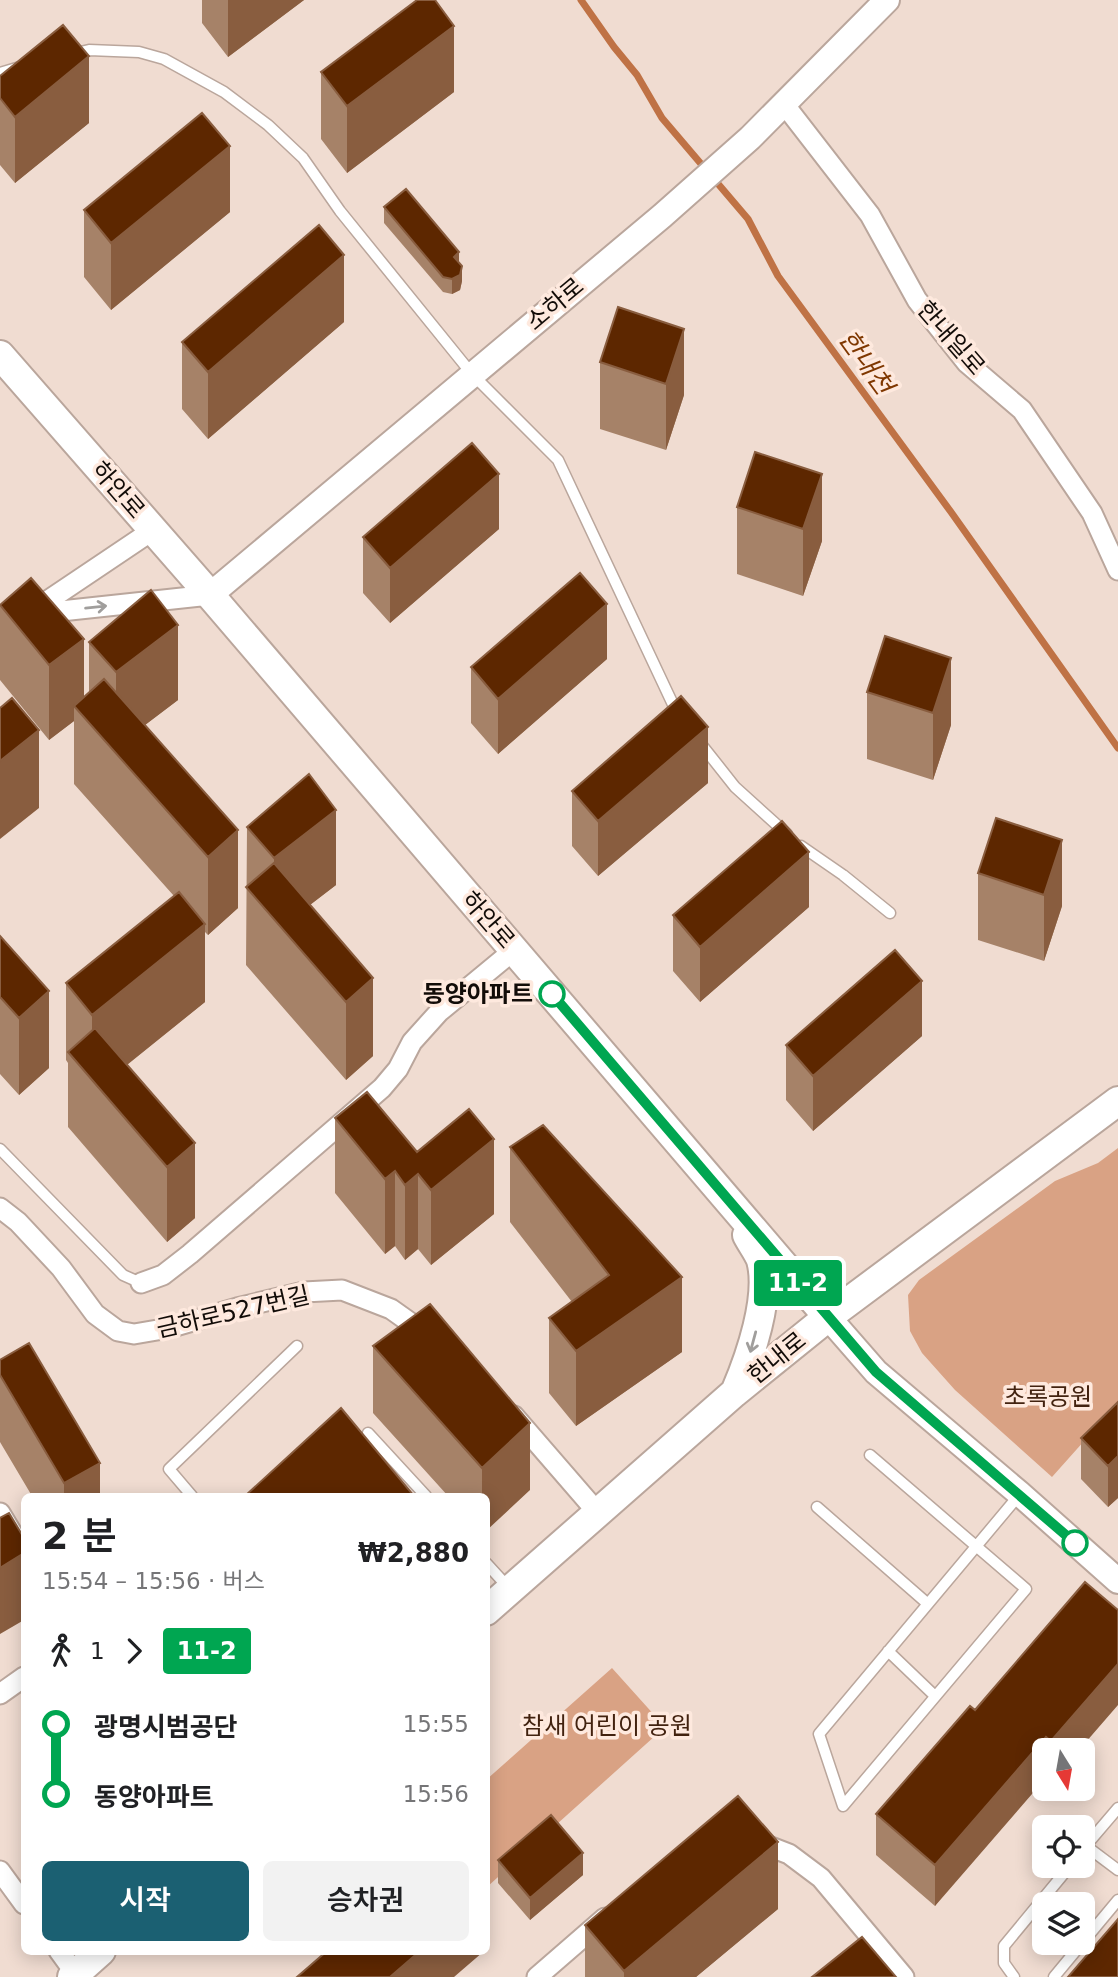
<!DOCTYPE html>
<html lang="ko">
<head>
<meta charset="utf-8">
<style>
	body { margin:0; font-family:"DejaVu Sans","Noto Sans KR",sans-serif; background:#f2f2f2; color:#202124; height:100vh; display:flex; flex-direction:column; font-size:26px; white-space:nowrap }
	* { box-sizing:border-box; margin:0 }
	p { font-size:23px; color:#757577 }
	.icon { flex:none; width:38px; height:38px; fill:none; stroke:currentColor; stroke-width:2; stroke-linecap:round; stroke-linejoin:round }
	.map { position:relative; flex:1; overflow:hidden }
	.side { position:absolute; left:21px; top:1493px; width:469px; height:462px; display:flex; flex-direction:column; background:#fff; border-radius:10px; box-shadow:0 4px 18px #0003 }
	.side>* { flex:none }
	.badge { padding:0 14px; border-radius:5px; font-size:24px; line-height:46px }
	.needle { width:46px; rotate:169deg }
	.controls { position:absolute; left:1032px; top:1738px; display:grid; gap:14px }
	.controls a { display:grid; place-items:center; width:63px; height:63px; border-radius:10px; background:#fff; box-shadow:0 4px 18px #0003; font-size:35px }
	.map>.badge { position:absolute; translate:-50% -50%; box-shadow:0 0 0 4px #fff }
	.legs { display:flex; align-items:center; gap:10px; height:77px; padding:0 21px; font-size:23px }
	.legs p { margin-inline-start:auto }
	.headline { display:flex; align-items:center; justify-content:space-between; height:119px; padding:0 21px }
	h1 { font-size:38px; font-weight:600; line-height:52px }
	.primary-button { display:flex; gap:14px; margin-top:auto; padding:14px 21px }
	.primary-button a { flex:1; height:80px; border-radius:10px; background:#1b6072; color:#fff; font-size:28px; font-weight:600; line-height:80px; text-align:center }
	.primary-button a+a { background:#f2f2f2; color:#202124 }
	ul { padding:0 21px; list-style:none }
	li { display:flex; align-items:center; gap:24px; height:70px; font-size:26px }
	li i { display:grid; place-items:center; width:10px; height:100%; margin:0 9px; background:currentColor }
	li i::after { content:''; width:18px; height:18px; margin:-9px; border:5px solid; border-radius:50%; background:#fff }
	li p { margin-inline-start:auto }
	li:first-child i { background:linear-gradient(#0000 50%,currentColor 0) }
	li:last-child i { background:linear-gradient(currentColor 50%,#0000 0) }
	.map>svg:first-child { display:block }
</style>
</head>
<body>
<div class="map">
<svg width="1118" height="1977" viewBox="0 0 1118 1977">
	<rect width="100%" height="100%" fill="#f0dcd1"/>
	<path fill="#d9a284" d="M 1118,1148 L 1118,1403 L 1052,1477 L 955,1390 L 922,1353 L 910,1331 L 908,1295 L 919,1280 L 1055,1181 L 1098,1163 Z
		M 612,1668 L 665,1727 L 487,1887 L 486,1780 Z"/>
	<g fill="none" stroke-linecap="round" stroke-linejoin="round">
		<path stroke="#bf7245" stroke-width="7" d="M 581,0 L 614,47 L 637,75 L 662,118 L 748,219 L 778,276 L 951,512 L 1118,748"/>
		<defs>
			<path id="service" d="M 72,54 L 89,50 L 139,52 L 164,59 L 224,92 L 268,125 L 303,158 L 340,211 L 472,374 L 558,460 L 677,713
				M 0,73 L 20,67
				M 701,744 L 735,787 L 787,834
				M 801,846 L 843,875 L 890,913
				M 0,1149 L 123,1275 L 141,1283
				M 368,1433 L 426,1496
				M 870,1455 L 1026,1589 L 843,1806 L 819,1734 L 1020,1494
				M 192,1496 L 169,1469 L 297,1346
				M 817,1507 L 928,1604
				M 486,1563 L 508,1587
				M 888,1651 L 935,1696
				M 1086,1846 L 1118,1870
				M 1083,1849 L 1118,1808
				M 1083,1942 L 1118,1900
				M 1014,1977 L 1004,1963 L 1004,1946 L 1070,1866
				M 1054,1977 L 1083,1942"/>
			<path id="minor" d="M 784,104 L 870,215 L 917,300 L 967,363 L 1022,410 L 1092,513 L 1118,570
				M 33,614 L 210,595
				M 0,639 L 28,614 L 153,530
				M 0,1208 L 18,1222 L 61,1268 L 95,1314 L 118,1331 L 134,1334 L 169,1328 L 237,1308 L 304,1292 L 342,1290 L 391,1309 L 429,1336
				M 141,1283 L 163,1275 L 190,1254 L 382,1088 L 398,1069 L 412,1042 L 439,1012 L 514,950
				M 514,1416 L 598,1513
				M 0,1513 L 24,1553
				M 0,1694 L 24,1677
				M 755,1841 L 789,1854 L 821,1878 L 904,1977
				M 0,1871 L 24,1904
				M 59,1951 L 78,1977
				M 537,1977 L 605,1918"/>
			<path id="tertiary" d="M 210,595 L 662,216 L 750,138 L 887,0
				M 828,1317 L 876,1372 L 1020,1494 L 1118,1581"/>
			<path id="secondary" d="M 0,355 L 210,595 L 828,1317
				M 736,1390 C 750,1357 771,1297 761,1260 C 758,1252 751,1243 747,1235
				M 486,1611 L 734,1393 L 828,1317 L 1118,1101
				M 72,1977 L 101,1951"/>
		</defs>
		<use href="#service" stroke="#baa69c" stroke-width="13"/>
		<use href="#minor" stroke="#baa69c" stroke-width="23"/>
		<use href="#tertiary" stroke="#baa69c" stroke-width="28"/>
		<use href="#secondary" stroke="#baa69c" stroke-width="32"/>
		<use href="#service" stroke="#fff" stroke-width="10"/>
		<use href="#minor" stroke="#fff" stroke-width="19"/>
		<use href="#tertiary" stroke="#fff" stroke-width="24"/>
		<use href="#secondary" stroke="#fff" stroke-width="28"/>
	</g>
	<path fill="#a68268" d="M 202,0 L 304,0 L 228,57 L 202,23 Z
		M 321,72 L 454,92 L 347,173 L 321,139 Z
		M 0,76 L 89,123 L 15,183 L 0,165 Z
		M 384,207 L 459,263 L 462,281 L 460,290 L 452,294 L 443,292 L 384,223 Z
		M 84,210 L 230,212 L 111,310 L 84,277 Z
		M 618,307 L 684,395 L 666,450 L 600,429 L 600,362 Z
		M 344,322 L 208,439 L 182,409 L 182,342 Z
		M 755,452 L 822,541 L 803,596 L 737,574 L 737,507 Z
		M 499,529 L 390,623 L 363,593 L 363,537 Z
		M 0,605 L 84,697 L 89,693 L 89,642 L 178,700 L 145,725 L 238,908 L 208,935 L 205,932 L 205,1002 L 127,1065 L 195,1218 L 167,1242 L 68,1127 L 68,1063 L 66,1060 L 66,983 L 174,896 L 74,784 L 74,721 L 49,740 L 0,680 Z
		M 885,636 L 951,725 L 933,780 L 867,759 L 867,692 Z
		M 607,659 L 498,754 L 471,723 L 471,667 Z
		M 708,783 L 598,876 L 572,846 L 572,791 Z
		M 996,818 L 1062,906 L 1044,961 L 978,940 L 978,873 Z
		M 247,827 L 336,885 L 310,905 L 373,1056 L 346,1080 L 246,965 Z
		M 809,907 L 700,1002 L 673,971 L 673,915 Z
		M 0,936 L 49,1068 L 19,1095 L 0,1074 Z
		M 922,1036 L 813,1131 L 786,1100 L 786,1045 Z
		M 335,1118 L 417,1152 L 494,1214 L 431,1265 L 418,1249 L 405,1260 L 395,1246 L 385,1254 L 335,1193 Z
		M 510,1147 L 682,1352 L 576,1426 L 549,1393 L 549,1318 L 572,1302 L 510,1222 Z
		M 373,1346 L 530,1490 L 486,1496 L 448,1496 L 373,1413 Z
		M 0,1360 L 100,1496 L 32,1496 L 0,1442 Z
		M 1118,1402 L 1118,1498 L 1108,1507 L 1081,1479 L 1081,1438 Z
		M 1085,1582 L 1079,1750 L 1045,1750 L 935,1906 L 876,1855 L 876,1814 L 975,1710 Z
		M 498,1860 L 583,1875 L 530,1920 L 498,1883 Z
		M 778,1909 L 696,1977 L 585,1977 L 585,1925 Z"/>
	<path fill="#895d3f" d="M 228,0 L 304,0 L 228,57 Z
		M 454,26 L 454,92 L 347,173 L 347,106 Z
		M 89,56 L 89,123 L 15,183 L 15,117 Z
		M 230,146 L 230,212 L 111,310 L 111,243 Z
		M 459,252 L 459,267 L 454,257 Z
		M 344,255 L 344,322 L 208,439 L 208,372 Z
		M 462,266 L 462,281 L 460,290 L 452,294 L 452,279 Z
		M 684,329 L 684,395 L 666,450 L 666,384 Z
		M 499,474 L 499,529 L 390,623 L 390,568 Z
		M 822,474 L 822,541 L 803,596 L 803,529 Z
		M 607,604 L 607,659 L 498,754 L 498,699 Z
		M 178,625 L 178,700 L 116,747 L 116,672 Z
		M 84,639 L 84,714 L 74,706 L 74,721 L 49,740 L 49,665 Z
		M 951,658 L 951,725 L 933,780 L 933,713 Z
		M 708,727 L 708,783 L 598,876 L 598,821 Z
		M 39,730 L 39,808 L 0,839 L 0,761 Z
		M 336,810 L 336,885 L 281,927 L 274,919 L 274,858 Z
		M 238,830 L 238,908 L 208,935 L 208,857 Z
		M 1062,840 L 1062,906 L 1044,961 L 1044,895 Z
		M 809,852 L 809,907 L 700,1002 L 700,947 Z
		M 205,924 L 205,1002 L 98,1088 L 92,1081 L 92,1015 Z
		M 373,978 L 373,1056 L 346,1080 L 346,1002 Z
		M 922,981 L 922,1036 L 813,1131 L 813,1076 Z
		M 49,991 L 49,1068 L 19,1095 L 19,1018 Z
		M 494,1139 L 494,1214 L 431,1265 L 431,1190 Z
		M 195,1143 L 195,1218 L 167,1242 L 167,1167 Z
		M 395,1171 L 395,1246 L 385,1254 L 385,1179 Z
		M 418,1174 L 418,1249 L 405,1260 L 405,1185 Z
		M 682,1277 L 682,1352 L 576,1426 L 576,1351 Z
		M 530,1423 L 530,1490 L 486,1531 L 486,1496 L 482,1496 L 482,1468 Z
		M 1118,1456 L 1118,1498 L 1108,1507 L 1108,1466 Z
		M 100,1463 L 100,1496 L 64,1496 L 64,1483 Z
		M 24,1553 L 24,1620 L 0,1634 L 0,1568 Z
		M 1118,1664 L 1118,1705 L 1079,1750 L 1051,1750 L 1051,1741 Z
		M 1046,1737 L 1045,1779 L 935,1906 L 935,1865 Z
		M 778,1842 L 778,1909 L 696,1977 L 624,1977 L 624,1971 Z
		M 583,1853 L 583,1875 L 530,1920 L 530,1898 Z
		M 420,1951 L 483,1952 L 454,1977 L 390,1977 Z"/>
	<path fill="#5d2700" stroke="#895d3f" stroke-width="2" d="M 417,0 L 435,0 L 454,26 L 347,106 L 321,72 Z
		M 63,25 L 89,56 L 15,117 L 0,98 L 0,76 Z
		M 202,113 L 230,146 L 111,243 L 84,210 Z
		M 406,189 L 459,252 L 454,257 L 462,266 L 460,275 L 452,279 L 443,277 L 384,207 Z
		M 319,225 L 344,255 L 208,372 L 182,342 Z
		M 618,307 L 684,329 L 666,384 L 600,362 Z
		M 472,443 L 499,474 L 390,568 L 363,537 Z
		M 755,452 L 822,474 L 803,529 L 737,507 Z
		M 580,573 L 607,604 L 498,699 L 471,667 Z
		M 31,578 L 84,639 L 49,665 L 0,605 Z
		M 151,590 L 178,625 L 116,672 L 89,642 Z
		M 885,636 L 951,658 L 933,713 L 867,692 Z
		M 104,679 L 238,830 L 208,857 L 74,706 Z
		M 681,696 L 708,727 L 598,821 L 572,791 Z
		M 12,698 L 39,730 L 0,761 L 0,708 Z
		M 309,774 L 336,810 L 274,858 L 247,827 Z
		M 996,818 L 1062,840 L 1044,895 L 978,873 Z
		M 782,821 L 809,852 L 700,947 L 673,915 Z
		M 274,863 L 373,978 L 346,1002 L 246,887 Z
		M 179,892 L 205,924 L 92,1015 L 66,983 Z
		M 0,936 L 49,991 L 19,1018 L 0,997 Z
		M 895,950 L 922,981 L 813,1076 L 786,1045 Z
		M 95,1028 L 195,1143 L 167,1167 L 68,1052 Z
		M 367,1092 L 417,1152 L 469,1109 L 494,1139 L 431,1190 L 418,1174 L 405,1185 L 395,1171 L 385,1179 L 335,1118 Z
		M 543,1125 L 682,1277 L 576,1351 L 549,1318 L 609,1275 L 510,1147 Z
		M 430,1304 L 530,1423 L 482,1468 L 373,1346 Z
		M 29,1343 L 100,1463 L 64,1483 L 0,1375 L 0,1360 Z
		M 1118,1402 L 1118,1456 L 1108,1466 L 1081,1438 Z
		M 341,1408 L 414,1496 L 245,1496 Z
		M 9,1513 L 24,1538 L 24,1553 L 0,1568 L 0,1518 Z
		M 1085,1582 L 1118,1610 L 1118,1664 L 1051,1741 L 1046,1737 L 935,1865 L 876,1814 L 970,1706 L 975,1710 Z
		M 738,1796 L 778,1842 L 624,1971 L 585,1925 Z
		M 551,1815 L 583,1853 L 530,1898 L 498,1860 Z
		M 1118,1919 L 1118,1977 L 1068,1977 Z
		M 862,1937 L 896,1977 L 812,1977 Z
		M 327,1951 L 420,1951 L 390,1977 L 297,1977 Z"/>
	<defs><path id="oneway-shaft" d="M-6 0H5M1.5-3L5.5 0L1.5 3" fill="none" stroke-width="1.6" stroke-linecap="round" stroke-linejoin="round" transform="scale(1.75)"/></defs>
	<g stroke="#a09e9c">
		<use href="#oneway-shaft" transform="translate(96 607) rotate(-6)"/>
		<use href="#oneway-shaft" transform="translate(753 1342) rotate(105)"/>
	</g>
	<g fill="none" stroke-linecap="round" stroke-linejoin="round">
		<defs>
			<path id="line-1" d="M 552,994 L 876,1372 L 1075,1543"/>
		</defs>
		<use href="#line-1" stroke="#fff" stroke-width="16"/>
		<use href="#line-1" stroke="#00a651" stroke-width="10"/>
	</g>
	<g fill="#fff" stroke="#00a651" stroke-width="3.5">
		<circle cx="552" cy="994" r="12"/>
		<circle cx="1075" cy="1543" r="12"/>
	</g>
	<g text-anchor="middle" stroke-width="7" stroke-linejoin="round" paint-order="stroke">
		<g font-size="24" fill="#120c08" stroke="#fee9de">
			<text transform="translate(555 304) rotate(-40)" y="8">소하로</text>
			<text transform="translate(951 338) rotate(49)" y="8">한내일로</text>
			<text transform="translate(118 490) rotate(49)" y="8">하안로</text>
			<text transform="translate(488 920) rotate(49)" y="8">하안로</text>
			<text transform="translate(233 1312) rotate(-13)" y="8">금하로527번길</text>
			<text transform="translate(777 1358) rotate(-39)" y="8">한내로</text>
		</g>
		<g font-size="24" font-weight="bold" fill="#120c08" stroke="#fee9de" text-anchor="end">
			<text x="533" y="1002">동양아파트</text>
		</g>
		<g font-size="24" fill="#42220f" stroke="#fee9de">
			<text x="1048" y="1405">초록공원</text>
			<text x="607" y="1734">참새 어린이 공원</text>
		</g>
		<g font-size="26" font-style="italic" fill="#7f3700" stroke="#fee9de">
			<text transform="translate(866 362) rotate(54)" y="9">한내천</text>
		</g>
	</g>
</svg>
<div class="controls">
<a><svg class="needle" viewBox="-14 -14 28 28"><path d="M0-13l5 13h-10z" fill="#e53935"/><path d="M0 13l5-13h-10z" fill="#757577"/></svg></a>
<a><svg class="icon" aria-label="locate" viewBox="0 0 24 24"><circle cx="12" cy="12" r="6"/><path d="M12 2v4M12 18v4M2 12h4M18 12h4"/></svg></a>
<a><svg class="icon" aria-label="layers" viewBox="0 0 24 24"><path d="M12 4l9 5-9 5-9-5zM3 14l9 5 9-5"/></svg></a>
</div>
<b class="badge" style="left:798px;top:1283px;background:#00a651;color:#fff">11-2</b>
<section class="side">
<div class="headline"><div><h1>2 분</h1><p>15:54 – 15:56 · 버스</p></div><b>₩2,880</b></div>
<div class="legs"><svg class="icon" aria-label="walk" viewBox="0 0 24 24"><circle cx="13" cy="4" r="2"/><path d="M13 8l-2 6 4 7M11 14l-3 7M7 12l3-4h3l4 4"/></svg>1<svg class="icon" aria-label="forward" viewBox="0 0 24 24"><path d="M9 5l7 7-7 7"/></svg><b class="badge" style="background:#00a651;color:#fff">11-2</b></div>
<ul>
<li><i style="color:#00a651"></i><b>광명시범공단</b><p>15:55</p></li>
<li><i style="color:#00a651"></i><b>동양아파트</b><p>15:56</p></li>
</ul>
<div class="primary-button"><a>시작</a><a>승차권</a></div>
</section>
</div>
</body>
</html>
